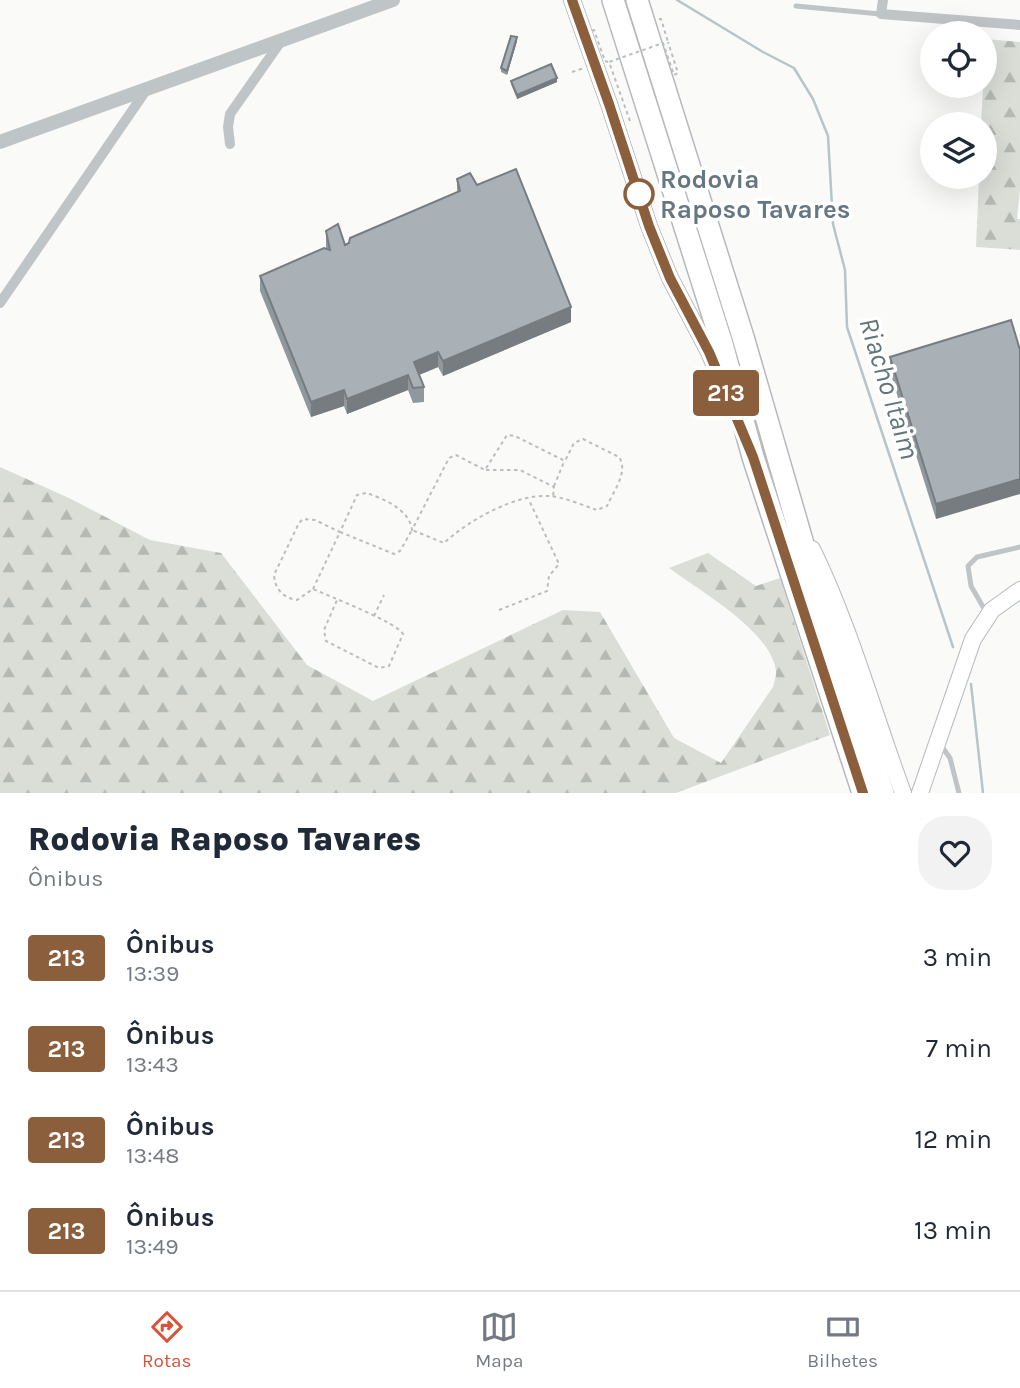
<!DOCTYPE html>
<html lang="pt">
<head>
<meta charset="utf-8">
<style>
	body { margin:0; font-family:Karla,sans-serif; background:#f2f2f3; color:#1f2937; height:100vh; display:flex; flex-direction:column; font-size:26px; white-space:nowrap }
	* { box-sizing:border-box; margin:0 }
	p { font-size:23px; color:#747a83 }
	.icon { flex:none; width:38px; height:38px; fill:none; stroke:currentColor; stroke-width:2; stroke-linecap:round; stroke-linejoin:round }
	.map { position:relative; height:793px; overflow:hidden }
	.side { display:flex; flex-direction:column; background:#fff; flex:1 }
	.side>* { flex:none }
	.badge { padding:0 14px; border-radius:5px; font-size:24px; line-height:46px }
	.tools { position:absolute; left:920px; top:21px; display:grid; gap:14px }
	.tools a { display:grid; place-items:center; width:77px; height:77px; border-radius:50%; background:#fff; box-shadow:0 7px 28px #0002; font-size:35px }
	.map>.badge { position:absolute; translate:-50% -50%; box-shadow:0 0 0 4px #fff }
	.round { display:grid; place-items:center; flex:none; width:74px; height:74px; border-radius:28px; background:#f2f2f3 }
	.summary { display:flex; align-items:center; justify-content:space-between; height:119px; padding:0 28px }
	h1 { font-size:33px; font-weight:800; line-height:52px }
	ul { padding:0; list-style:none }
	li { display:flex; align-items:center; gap:21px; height:91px; padding:0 28px }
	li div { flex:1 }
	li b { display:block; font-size:26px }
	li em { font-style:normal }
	li .badge { min-width:77px; font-weight:700; text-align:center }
	.tabs { display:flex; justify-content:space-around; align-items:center; height:98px; border-top:2px solid #e0e1e3; background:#fff; font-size:19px; color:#747a83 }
	.tabs a { display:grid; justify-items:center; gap:4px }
	.tabs .current { color:#d8533a }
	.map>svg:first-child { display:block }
</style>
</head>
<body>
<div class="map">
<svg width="1020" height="793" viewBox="0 0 1020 793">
	<defs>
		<pattern id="forest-firs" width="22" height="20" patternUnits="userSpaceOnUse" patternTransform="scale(1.75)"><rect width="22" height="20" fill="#daded7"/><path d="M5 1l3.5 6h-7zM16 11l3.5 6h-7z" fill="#b5b9b4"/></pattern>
	</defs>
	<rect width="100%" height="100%" fill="#fafaf8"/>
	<path fill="url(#forest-firs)" d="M 985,39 L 1020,42 L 1020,189 L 1017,219 L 1020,219 L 1020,250 L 976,247 L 979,177 L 985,177 L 985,124 L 981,124 L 983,86 L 985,86 Z
		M 0,467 L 69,498 L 150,540 L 221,553 L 307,665 L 373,701 L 563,610 L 600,612 L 674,738 L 721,763 L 773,687 C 774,682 777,675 776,671 C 771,631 700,591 669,568 L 708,553 L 756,586 L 780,578 L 830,735 L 676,793 L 0,793 Z"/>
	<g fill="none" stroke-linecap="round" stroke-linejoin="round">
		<path stroke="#b8c5c8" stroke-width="2.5" d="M 677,0 L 763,52 L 794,68 L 813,99 L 828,136 L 833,224 L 845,270 L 847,327 L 953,647
			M 971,684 L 983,793"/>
		<defs>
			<path id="secondary" d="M 572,0 L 609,104 L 649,226 L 670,278 L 709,352 L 728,398
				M 812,549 C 850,627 873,712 903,793
				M 920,793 L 973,639 L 992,610 L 1020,590"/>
			<path id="motorway" d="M 613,0 L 722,344 L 753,457 L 863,793
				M 637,0 L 743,337 L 812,575 L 883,793"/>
		</defs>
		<use href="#secondary" stroke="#b4babe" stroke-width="18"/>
		<use href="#motorway" stroke="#b5b9bc" stroke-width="24"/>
		<path stroke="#babec0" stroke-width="2" stroke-dasharray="3.5 3.5" stroke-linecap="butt" d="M 659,19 L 661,19 L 668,42
			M 572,72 L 584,68
			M 486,470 L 520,470 L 554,487 L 553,497
			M 554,486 L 564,462
			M 313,589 L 340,532 L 394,554 L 400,551 L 412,530 L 444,543 C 468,521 514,494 549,496 C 564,497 582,505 597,510 L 607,506 C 613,492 629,472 619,457 L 583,439 L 574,443 L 565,461 L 515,436 L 507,435 L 485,470 L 456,455 L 449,458 L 412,530 C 410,510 383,498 366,493 L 357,495 L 340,532 L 315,520 L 303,519 L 299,523 L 274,575 C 275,589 283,598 297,600 L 313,589 C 329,596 398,623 403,634 L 389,666 L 379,668 L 326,641 L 324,630 L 337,600
			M 499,610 L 547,591 L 549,576 L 559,564 L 529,500
			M 374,616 L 384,595"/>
		<path stroke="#bfc4c7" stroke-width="5" d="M 796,6 L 880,14
			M 986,612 L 971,586 L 968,566 L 977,557 L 1020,547
			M 940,744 L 950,758 L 959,793"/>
		<path stroke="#bfc4c7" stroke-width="10" d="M 883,0 L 881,14 L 1020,25
			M 230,144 L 228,127 L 230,114 L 282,40
			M 0,303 L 147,89"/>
		<path stroke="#bfc4c7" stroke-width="14" d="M 0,142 L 393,0"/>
		<use href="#secondary" stroke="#fff" stroke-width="16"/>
		<use href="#motorway" stroke="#fff" stroke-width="21"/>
		<path stroke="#babec0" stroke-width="2" stroke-dasharray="3.5 3.5" stroke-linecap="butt" d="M 588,67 L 578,34 L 594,30 L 605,61 L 608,62
			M 630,121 L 609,62 L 663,43 L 674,75 L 678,73 L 668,42"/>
	</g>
	<path fill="#91989d" d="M 517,41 L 507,75 L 501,72 L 501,68 Z
		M 511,81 L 557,82 L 517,99 L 511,84 Z
		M 457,179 L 477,185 L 571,322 L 443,376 L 438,367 L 419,375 L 424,387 L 424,402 L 413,403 L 408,390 L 347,414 L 344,406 L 311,417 L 260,291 L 260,276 L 326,248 L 326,231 L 345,245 L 457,192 Z
		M 1020,350 L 936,519 L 890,372 L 890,357 Z"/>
	<path fill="#767c80" d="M 517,37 L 517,41 L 507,75 L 507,71 Z
		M 557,78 L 557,82 L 517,99 L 517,95 Z
		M 571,307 L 571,322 L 443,376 L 443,361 Z
		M 438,352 L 438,367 L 414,377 L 414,362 Z
		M 408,375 L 408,390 L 347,414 L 347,399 Z
		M 344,390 L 344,406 L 311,417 L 311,402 Z
		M 1020,479 L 1020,494 L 936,519 L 936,504 Z"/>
	<path fill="#a9b1b7" stroke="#767c80" stroke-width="2" d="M 511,36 L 517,37 L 507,71 L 501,68 Z
		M 551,64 L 557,78 L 517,95 L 511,81 Z
		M 516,169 L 571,307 L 443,361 L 438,352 L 414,362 L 424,387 L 413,388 L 408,375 L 347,399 L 344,390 L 311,402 L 260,276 L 324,248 L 330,250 L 326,231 L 338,224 L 345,245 L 349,243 L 350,238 L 460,191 L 457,179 L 470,173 L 477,185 Z
		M 1011,320 L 1020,350 L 1020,479 L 936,504 L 890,357 Z"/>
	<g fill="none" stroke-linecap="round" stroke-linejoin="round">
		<defs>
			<path id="line" d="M 572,0 L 609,104 L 649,226 L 670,278 L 709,352 L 753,457 L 863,793"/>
		</defs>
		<use href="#line" stroke="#fff" stroke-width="16"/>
		<use href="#line" stroke="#8b5e3c" stroke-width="10"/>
	</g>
	<circle fill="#fff" stroke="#8b5e3c" stroke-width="3.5" cx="639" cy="194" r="14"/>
	<g text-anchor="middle" stroke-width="7" stroke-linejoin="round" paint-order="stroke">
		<g font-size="26" font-weight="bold" fill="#667781" stroke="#fff" text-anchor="start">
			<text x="660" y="188">Rodovia<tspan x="660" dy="30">Raposo Tavares</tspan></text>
		</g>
		<g font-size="28" font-style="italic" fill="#61767a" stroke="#fff">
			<text transform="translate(890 388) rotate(73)" y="10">Riacho Itaim</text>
		</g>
	</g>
</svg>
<div class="tools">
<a><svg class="icon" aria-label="locate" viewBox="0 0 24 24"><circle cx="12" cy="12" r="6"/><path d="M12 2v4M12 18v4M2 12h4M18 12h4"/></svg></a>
<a><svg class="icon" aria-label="layers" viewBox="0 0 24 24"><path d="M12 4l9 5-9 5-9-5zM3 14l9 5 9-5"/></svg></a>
</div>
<b class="badge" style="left:726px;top:393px;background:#8b5e3c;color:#fff">213</b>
</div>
<section class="side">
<div class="summary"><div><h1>Rodovia Raposo Tavares</h1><p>Ônibus</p></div><a class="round"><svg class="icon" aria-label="heart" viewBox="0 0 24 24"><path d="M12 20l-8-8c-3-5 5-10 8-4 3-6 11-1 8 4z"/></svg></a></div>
<ul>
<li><span class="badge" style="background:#8b5e3c;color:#fff">213</span><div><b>Ônibus</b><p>13:39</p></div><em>3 min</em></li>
<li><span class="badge" style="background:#8b5e3c;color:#fff">213</span><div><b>Ônibus</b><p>13:43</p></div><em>7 min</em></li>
<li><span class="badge" style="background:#8b5e3c;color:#fff">213</span><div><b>Ônibus</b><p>13:48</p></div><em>12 min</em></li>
<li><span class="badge" style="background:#8b5e3c;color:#fff">213</span><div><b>Ônibus</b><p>13:49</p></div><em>13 min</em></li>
</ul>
</section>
<nav class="tabs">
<a class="current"><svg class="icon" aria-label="directions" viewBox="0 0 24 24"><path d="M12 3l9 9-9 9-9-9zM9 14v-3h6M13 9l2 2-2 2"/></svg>Rotas</a>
<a><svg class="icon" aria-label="map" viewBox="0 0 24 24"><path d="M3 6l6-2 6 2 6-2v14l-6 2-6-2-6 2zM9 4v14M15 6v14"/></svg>Mapa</a>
<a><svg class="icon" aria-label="tickets" viewBox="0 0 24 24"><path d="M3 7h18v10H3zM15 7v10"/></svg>Bilhetes</a>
</nav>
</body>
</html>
